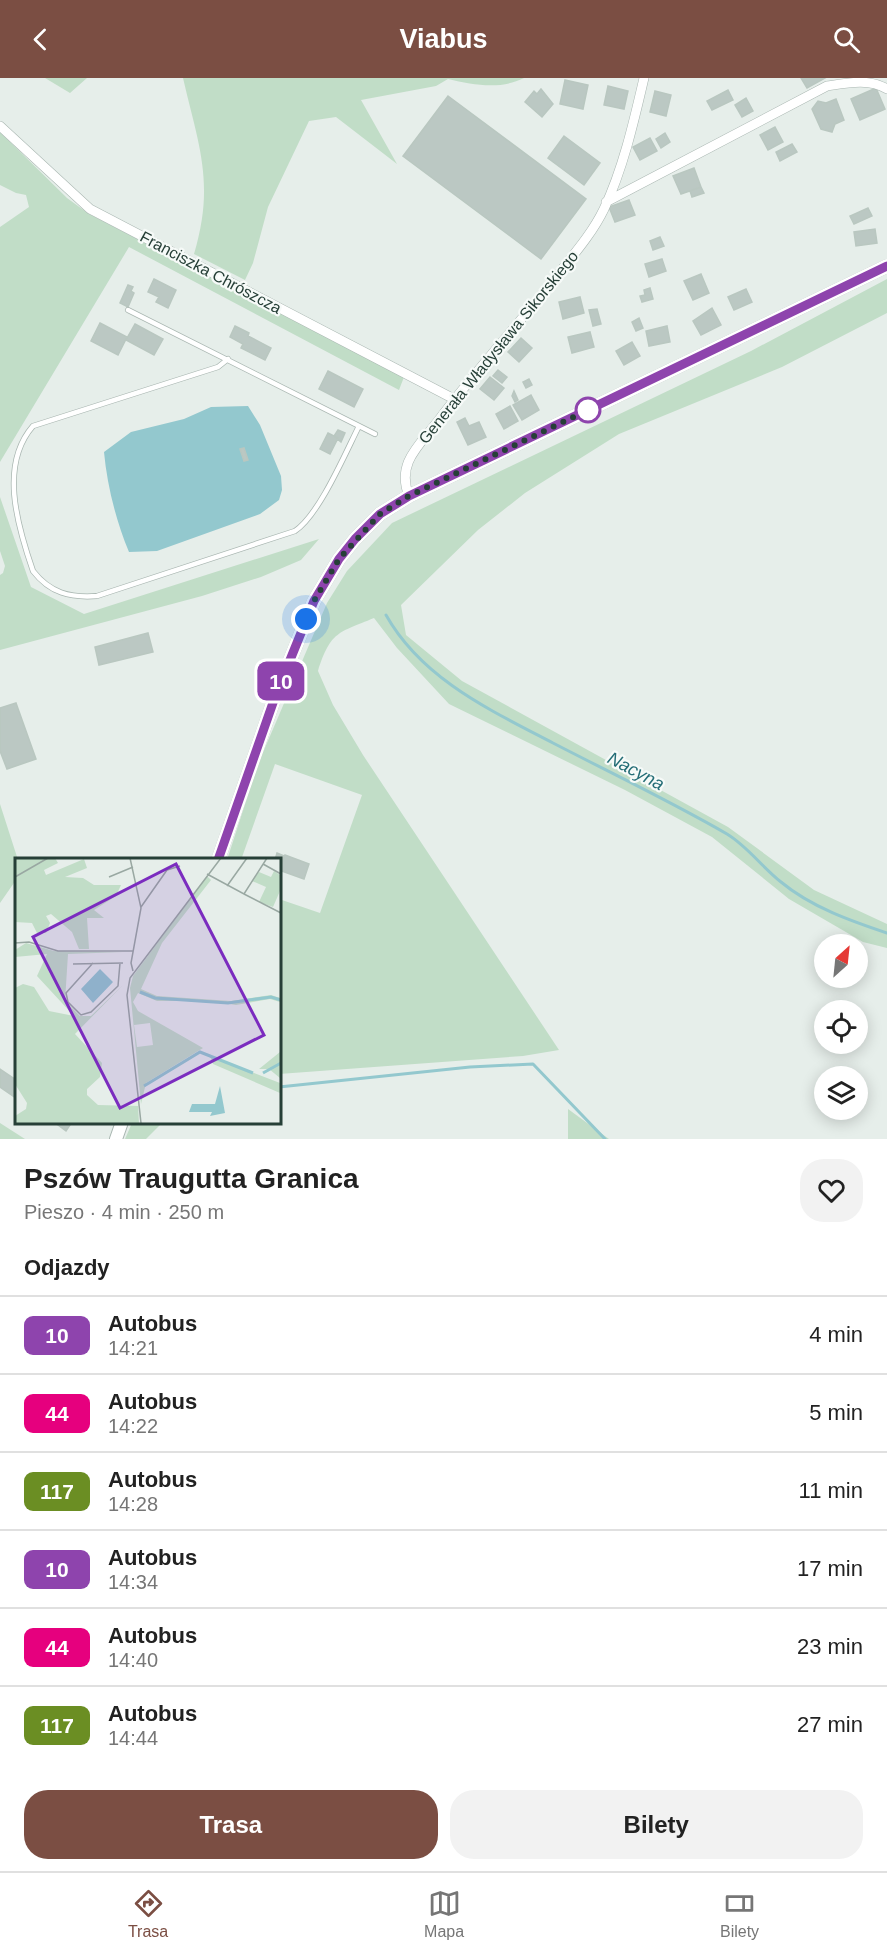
<!DOCTYPE html>
<html lang="pl">
<head>
<meta charset="utf-8">
<style>
	body { margin:0; font-family:Helvetica,sans-serif; background:#f2f2f2; color:#222; height:100vh; display:flex; flex-direction:column; font-size:22px; white-space:nowrap }
	* { box-sizing:border-box; margin:0 }
	p { font-size:20px; color:#767676 }
	.icon { flex:none; width:33px; height:33px; fill:none; stroke:currentColor; stroke-width:2; stroke-linecap:round; stroke-linejoin:round }
	.map { position:relative; height:1061px; overflow:hidden }
	.details { display:flex; flex-direction:column; background:#fff; flex:1 }
	.details>* { flex:none }
	.badge { padding:0 12px; border-radius:9px; font-size:21px; line-height:39px }
	.needle { width:39px; rotate:27deg }
	.tools { position:absolute; left:814px; top:856px; display:grid; gap:12px }
	.tools a { display:grid; place-items:center; width:54px; height:54px; border-radius:50%; background:#fff; box-shadow:0 3px 15px #0003; font-size:30px }
	.you { position:absolute; width:30px; height:30px; margin:-15px; border:4px solid #fff; border-radius:50%; background:#1a73e8; box-shadow:0 0 0 9px #1a73e833 }
	.map>.badge { position:absolute; translate:-50% -50%; box-shadow:0 0 0 3px #fff }
	h2 { padding:0 24px; font-size:22px; line-height:54px }
	.round { display:grid; place-items:center; flex:none; width:63px; height:63px; border-radius:24px; background:#f2f2f2 }
	.headline { display:flex; align-items:center; justify-content:space-between; height:102px; padding:0 24px }
	h1 { font-size:28px; font-weight:600; line-height:45px }
	.primary-button { display:flex; gap:12px; margin-top:auto; padding:12px 24px }
	.primary-button a { flex:1; height:69px; border-radius:24px; background:#7b4e43; color:#fff; font-size:24px; font-weight:600; line-height:69px; text-align:center }
	.primary-button a+a { background:#f2f2f2; color:#222 }
	ul { padding:0; list-style:none }
	li { display:flex; align-items:center; gap:18px; height:78px; padding:0 24px; border-top:2px solid #e0e0e0 }
	li div { flex:1 }
	li b { display:block; font-size:22px }
	li em { font-style:normal }
	li .badge { min-width:66px; font-weight:700; text-align:center }
	header { display:flex; justify-content:space-between; align-items:center; height:78px; padding:0 24px; background:#7b4e43; color:#fff; font-size:27px; font-weight:600 }
	.tab-bar { display:flex; justify-content:space-around; align-items:center; height:84px; border-top:2px solid #e0e0e0; background:#fff; font-size:16px; color:#767676 }
	.tab-bar a { display:grid; justify-items:center; gap:3px }
	.tab-bar .on { color:#7b4e43 }
	.map>svg:first-child { display:block }
</style>
</head>
<body>
<header><svg class="icon" aria-label="back" viewBox="0 0 24 24"><path d="M15 5l-7 7 7 7"/></svg>Viabus<svg class="icon" aria-label="search" viewBox="0 0 24 24"><circle cx="10" cy="10" r="6"/><path d="M15 15l6 6"/></svg></header>
<div class="map">
<svg width="887" height="1061" viewBox="0 0 887 1061">
	<rect width="100%" height="100%" fill="#e6eeea"/>
	<path fill="#c1ddc7" d="M 45,0 L 87,0 L 70,15 Z
		M 183,0 L 524,0 C 500,12 474,7 448,1 L 436,8 L 361,22 L 397,86 L 336,39 L 309,43 L 268,129 L 253,185 L 245,202 L 194,176 C 215,105 199,69 183,0 Z
		M 0,54 L 67,120 L 89,136 L 404,299 L 399,312 L 129,169 L 0,384 L 0,149 L 29,129 L 26,117 L 16,115 L 0,107 Z
		M 887,201 L 887,235 L 782,289 L 619,356 L 525,415 L 478,452 L 401,527 L 406,557 L 462,603 L 728,749 L 814,812 L 887,846 L 887,870 L 863,864 L 789,821 L 712,759 L 625,712 L 449,626 L 397,570 L 374,540 C 338,555 331,553 318,593 L 333,627 L 363,677 L 559,972 L 523,978 L 279,996 L 279,821 L 320,835 L 362,717 L 275,686 L 241,782 L 227,782 L 258,686 L 327,525 L 347,493 L 392,445 L 751,273 Z
		M 0,419 L 31,509 L 84,536 L 319,461 L 301,482 L 261,499 L 202,518 L 0,572 L 0,497 L 3,495 L 5,488 L 0,473 Z
		M 0,726 L 18,782 L 16,802 L 0,825 Z
		M 568,1031 L 609,1061 L 568,1061 Z
		M 0,1045 L 25,1061 L 0,1061 Z
		M 132,1045 L 132,1044 L 162,1045 L 146,1061 L 125,1061 Z"/>
	<path fill="#93c8ce" d="M 248,328 L 260,347 L 281,398 L 282,412 L 279,422 L 260,436 L 157,473 L 129,474 C 116,443 107,407 104,374 L 131,354 L 184,341 L 211,329 Z"/>
	<g fill="none" stroke-linecap="round" stroke-linejoin="round">
		<path stroke="#93c8ce" stroke-width="3" d="M 386,537 C 422,601 490,632 553,665 C 611,695 670,723 727,756 C 747,768 762,789 781,804 C 811,829 851,843 887,855
			M 279,1009 L 470,989 L 533,986 L 605,1061"/>
	</g>
	<path fill="#bbc8c3" stroke="#b9c7c0" stroke-width="1.5" d="M 801,0 L 825,0 L 807,10 Z
		M 565,2 L 588,7 L 583,31 L 560,26 Z
		M 608,8 L 628,13 L 624,31 L 604,27 Z
		M 876,10 L 885,31 L 860,42 L 851,21 Z
		M 541,11 L 553,26 L 542,39 L 525,24 L 534,13 L 537,16 Z
		M 728,12 L 733,22 L 712,32 L 707,23 Z
		M 655,13 L 671,17 L 666,38 L 650,34 Z
		M 448,18 L 586,121 L 541,181 L 403,78 Z
		M 746,20 L 753,33 L 742,39 L 735,27 Z
		M 836,21 L 844,42 L 835,46 L 832,54 L 821,51 L 812,31 L 818,23 L 826,25 Z
		M 775,49 L 783,64 L 768,72 L 760,57 Z
		M 665,55 L 670,64 L 661,70 L 656,61 Z
		M 564,58 L 600,85 L 584,107 L 548,80 Z
		M 650,60 L 657,73 L 640,82 L 633,69 Z
		M 792,66 L 797,74 L 780,83 L 776,74 Z
		M 694,90 L 701,109 L 681,116 L 673,98 Z
		M 701,109 L 704,115 L 692,119 L 690,113 Z
		M 629,122 L 635,137 L 615,144 L 609,129 Z
		M 868,130 L 872,138 L 854,146 L 850,138 Z
		M 875,151 L 877,165 L 856,168 L 854,154 Z
		M 660,159 L 664,168 L 653,172 L 650,163 Z
		M 662,181 L 666,193 L 649,199 L 645,186 Z
		M 701,196 L 709,215 L 693,222 L 684,203 Z
		M 154,201 L 176,212 L 168,230 L 156,224 L 159,219 L 148,214 Z
		M 128,207 L 133,209 L 131,213 L 134,215 L 128,229 L 120,225 Z
		M 650,210 L 653,221 L 642,224 L 640,218 L 645,217 L 644,212 Z
		M 746,211 L 752,224 L 734,232 L 728,219 Z
		M 580,219 L 584,235 L 563,241 L 559,224 Z
		M 712,230 L 721,247 L 701,257 L 693,243 Z
		M 597,231 L 601,246 L 593,248 L 589,232 Z
		M 639,240 L 643,250 L 636,253 L 632,244 Z
		M 100,245 L 127,259 L 118,277 L 91,263 Z
		M 135,246 L 163,261 L 154,277 L 126,262 Z
		M 235,248 L 249,255 L 248,258 L 271,270 L 265,282 L 241,270 L 243,266 L 230,259 Z
		M 667,248 L 670,264 L 649,268 L 646,253 Z
		M 590,254 L 594,269 L 572,275 L 568,259 Z
		M 521,260 L 532,270 L 519,284 L 508,274 Z
		M 632,264 L 640,278 L 624,287 L 616,273 Z
		M 498,292 L 507,299 L 502,305 L 493,298 Z
		M 328,293 L 363,311 L 354,329 L 319,311 Z
		M 490,299 L 504,310 L 494,322 L 480,311 Z
		M 529,301 L 532,307 L 526,310 L 523,304 Z
		M 514,313 L 518,322 L 515,324 L 512,318 Z
		M 531,317 L 539,332 L 522,342 L 513,327 Z
		M 510,328 L 518,343 L 504,351 L 496,336 Z
		M 465,340 L 469,348 L 479,344 L 486,359 L 468,367 L 457,344 Z
		M 338,352 L 345,355 L 341,364 L 334,358 Z
		M 328,355 L 338,360 L 330,376 L 320,371 Z
		M 244,370 L 248,382 L 244,383 L 240,371 Z
		M 148,555 L 153,574 L 99,587 L 95,569 Z
		M 16,625 L 36,681 L 7,691 L 0,673 L 0,630 Z
		M 277,775 L 284,778 L 279,792 L 279,782 L 275,782 Z
		M 285,777 L 309,786 L 304,801 L 279,792 Z
		M 0,991 L 16,1002 L 16,1020 L 0,1009 Z
		M 54,1044 L 72,1044 L 66,1053 Z"/>
	<g fill="none" stroke-linecap="round" stroke-linejoin="round">
		<defs>
			<path id="service" d="M 128,232 L 375,356
				M 228,281 L 218,289 L 33,348 C 0,386 16,444 33,493 C 50,515 70,520 97,518 L 295,453 C 319,437 345,376 359,348"/>
			<path id="minor" d="M 0,48 L 90,131 L 454,321
				M 606,124 L 827,8 C 847,5 869,0 887,11
				M 409,418 C 396,385 419,368 438,343 C 476,292 520,245 559,195 C 575,175 593,154 604,131 C 623,91 634,43 644,0"/>
			<path id="tertiary" d="M 218,782 L 275,619 L 314,523 L 339,481 L 355,461 L 380,436 L 409,418 L 887,188
				M 116,1061 L 122,1044"/>
		</defs>
		<use href="#service" stroke="#a9b6b1" stroke-width="6"/>
		<use href="#minor" stroke="#a9b6b1" stroke-width="10"/>
		<use href="#tertiary" stroke="#a9b6b1" stroke-width="14"/>
		<use href="#service" stroke="#fff" stroke-width="4.5"/>
		<use href="#minor" stroke="#fff" stroke-width="9"/>
		<use href="#tertiary" stroke="#fff" stroke-width="12"/>
	</g>
	<g fill="none" stroke-linecap="round" stroke-linejoin="round">
		<defs>
			<path id="line" d="M 218,782 L 275,619 L 314,523 L 339,481 L 355,461 L 380,436 L 409,418 L 887,188"/>
		</defs>
		<use href="#line" stroke="#fff" stroke-width="14"/>
		<use href="#line" stroke="#8e44ad" stroke-width="9"/>
		<path stroke="#263f37" stroke-width="6" stroke-dasharray="0 10.8" d="M 306,541 L 314,523 L 339,481 L 380,436 L 409,418 L 588,332"/>
	</g>
	<circle fill="#fff" stroke="#8e44ad" stroke-width="3" cx="588" cy="332" r="12"/>
	<g text-anchor="middle" stroke-width="4.5" stroke-linejoin="round" paint-order="stroke">
		<g font-size="16" fill="#263f37" stroke="#f6faf8">
			<text transform="translate(211 194) rotate(28)" y="6">Franciszka Chrószcza</text>
			<text transform="translate(498 269) rotate(-51)" y="6">Generała Władysława Sikorskiego</text>
		</g>
		<g font-size="18" font-style="italic" fill="#246d76" stroke="#f6faf8">
			<text transform="translate(636 693) rotate(28)" y="6">Nacyna</text>
		</g>
	</g>
	<g transform="translate(15 780)">
		<rect width="266" height="266" fill="#e6eeea"/>
		<path d="M 0,0 L 40,0 L 43,5 L 29,12 L 31,17 L 69,1 L 72,10 L 50,19 L 68,20 L 79,27 L 106,27 L 101,38 L 79,52 L 89,60 L 72,60 L 74,91 L 64,91 L 57,74 L 36,56 L 31,58 L 35,65 L 31,75 L 22,75 L 17,65 L 0,64 ZM 259,13 L 265,17 L 265,33 L 258,49 L 244,44 L 251,29 L 237,23 L 244,14 L 256,19 ZM 192,18 L 196,22 L 147,85 L 126,131 L 142,138 L 216,143 L 256,137 L 265,140 L 265,144 L 255,141 L 221,147 L 196,143 L 142,143 L 123,135 L 118,144 L 123,153 L 188,190 L 131,225 L 126,246 L 115,130 L 118,118 ZM 135,165 L 138,187 L 122,189 L 119,167 ZM 11,85 L 39,93 L 108,94 L 53,96 L 50,143 L 65,158 L 76,158 L 108,127 L 60,176 L 87,205 L 85,219 L 72,231 L 72,237 L 83,247 L 123,248 L 124,265 L 0,265 L 0,258 L 11,251 L 12,245 L 0,226 L 0,130 L 8,126 L 19,129 L 34,153 L 59,158 L 22,118 L 32,96 L 0,99 L 0,92 ZM 265,194 L 265,220 L 254,211 L 244,211 ZM 195,198 L 265,225 L 265,235 L 198,206 Z" fill="#c1ddc7" fill-rule="evenodd"/>
		<path d="M 85,111 L 98,124 L 78,145 L 66,131 ZM 205,228 L 210,255 L 195,258 L 197,254 L 174,254 L 177,246 L 200,246 Z" fill="#93c8ce"/>
		<path fill="none" stroke="#93c8ce" stroke-width="3" d="M 125,134 L 140,140 L 213,145 L 256,139 L 266,142M 248,215 L 266,205M 129,228 L 185,194 L 238,215"/>
		<path fill="none" stroke="#99a8a2" stroke-width="1.5" d="M 115,0 L 126,50 L 116,105 L 118,113M 248,6 L 266,16M 192,16 L 229,36 L 252,0M 0,19 L 33,0M 94,19 L 118,9M 212,28 L 232,0M 229,36 L 266,55M 126,49 L 152,12 L 165,8M 0,85 L 14,84 L 43,93 L 118,93M 78,105 L 51,135 L 53,144 L 66,157 L 76,154 L 103,128 L 105,105M 58,106 L 108,105M 126,265 L 112,137 L 115,120 L 206,0"/>
		<path fill="#7b2cbf" fill-opacity="0.15" stroke="#7b2cbf" stroke-width="3" d="M 161,6 L 249,177 L 105,250 L 18,79 Z"/>
		<rect width="266" height="266" fill="none" stroke="#263f37" stroke-width="3"/>
	</g>
</svg>
<div class="tools">
<a><svg class="needle" viewBox="-14 -14 28 28"><path d="M0-13l5 13h-10z" fill="#e53935"/><path d="M0 13l5-13h-10z" fill="#767676"/></svg></a>
<a><svg class="icon" aria-label="locate" viewBox="0 0 24 24"><circle cx="12" cy="12" r="6"/><path d="M12 2v4M12 18v4M2 12h4M18 12h4"/></svg></a>
<a><svg class="icon" aria-label="layers" viewBox="0 0 24 24"><path d="M12 4l9 5-9 5-9-5zM3 14l9 5 9-5"/></svg></a>
</div>
<div class="you" style="left:306px;top:541px"></div>
<b class="badge" style="left:281px;top:603px;background:#8e44ad;color:#fff">10</b>
</div>
<section class="details">
<div class="headline"><div><h1>Pszów Traugutta Granica</h1><p>Pieszo · 4 min · 250 m</p></div><a class="round"><svg class="icon" aria-label="heart" viewBox="0 0 24 24"><path d="M12 20l-8-8c-3-5 5-10 8-4 3-6 11-1 8 4z"/></svg></a></div>
<h2>Odjazdy</h2>
<ul>
<li><span class="badge" style="background:#8e44ad;color:#fff">10</span><div><b>Autobus</b><p>14:21</p></div><em>4 min</em></li>
<li><span class="badge" style="background:#e6007e;color:#fff">44</span><div><b>Autobus</b><p>14:22</p></div><em>5 min</em></li>
<li><span class="badge" style="background:#6b8e23;color:#fff">117</span><div><b>Autobus</b><p>14:28</p></div><em>11 min</em></li>
<li><span class="badge" style="background:#8e44ad;color:#fff">10</span><div><b>Autobus</b><p>14:34</p></div><em>17 min</em></li>
<li><span class="badge" style="background:#e6007e;color:#fff">44</span><div><b>Autobus</b><p>14:40</p></div><em>23 min</em></li>
<li><span class="badge" style="background:#6b8e23;color:#fff">117</span><div><b>Autobus</b><p>14:44</p></div><em>27 min</em></li>
</ul>
<div class="primary-button"><a>Trasa</a><a>Bilety</a></div>
</section>
<nav class="tab-bar">
<a class="on"><svg class="icon" aria-label="directions" viewBox="0 0 24 24"><path d="M12 3l9 9-9 9-9-9zM9 14v-3h6M13 9l2 2-2 2"/></svg>Trasa</a>
<a><svg class="icon" aria-label="map" viewBox="0 0 24 24"><path d="M3 6l6-2 6 2 6-2v14l-6 2-6-2-6 2zM9 4v14M15 6v14"/></svg>Mapa</a>
<a><svg class="icon" aria-label="tickets" viewBox="0 0 24 24"><path d="M3 7h18v10H3zM15 7v10"/></svg>Bilety</a>
</nav>
</body>
</html>
